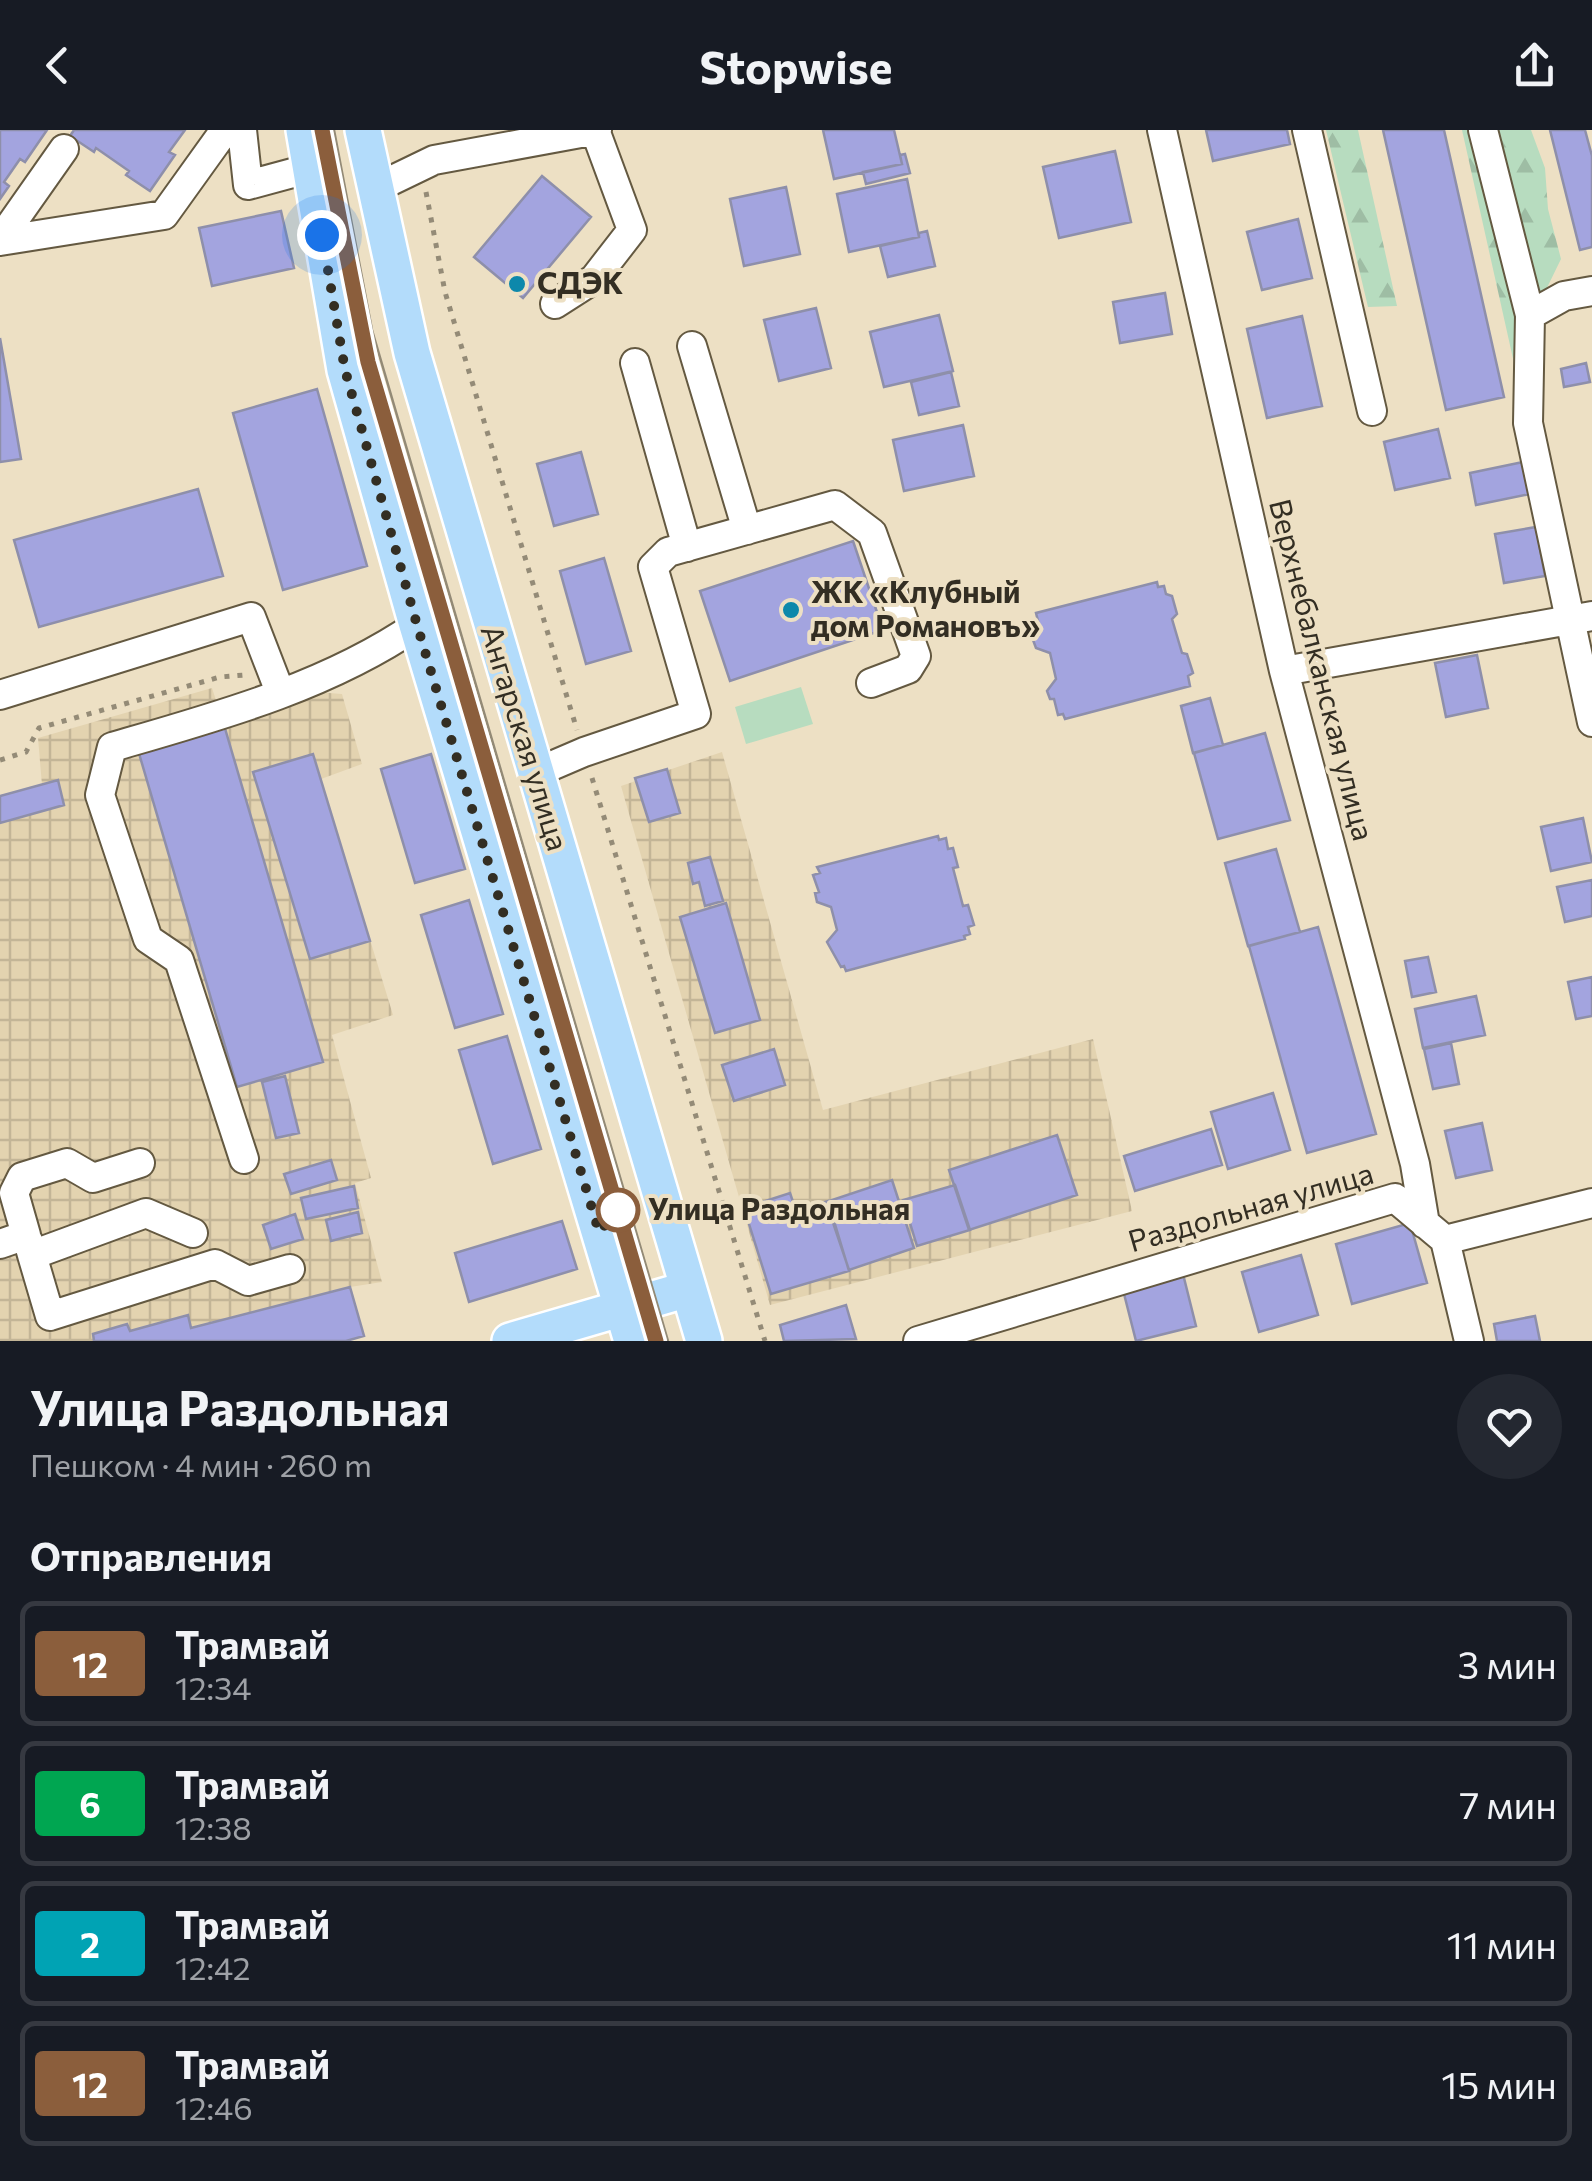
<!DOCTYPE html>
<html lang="ru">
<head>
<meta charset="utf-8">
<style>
	body { margin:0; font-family:Commissioner,sans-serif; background:#242831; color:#f1f3f6; height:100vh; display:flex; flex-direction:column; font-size:38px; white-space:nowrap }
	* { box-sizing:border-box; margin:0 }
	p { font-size:32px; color:#9ea1a6 }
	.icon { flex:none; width:55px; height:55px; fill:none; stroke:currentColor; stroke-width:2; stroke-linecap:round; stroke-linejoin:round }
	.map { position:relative; height:1211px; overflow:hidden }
	.side { display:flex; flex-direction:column; background:#171b24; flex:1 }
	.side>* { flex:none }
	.badge { padding:0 20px; border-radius:8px; font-size:35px; line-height:65px }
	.you { position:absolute; width:50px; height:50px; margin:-25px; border:8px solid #fff; border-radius:50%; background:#1a73e8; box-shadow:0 0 0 15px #1a73e833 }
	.map>.badge { position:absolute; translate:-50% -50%; box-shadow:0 0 0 5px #fff }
	h2 { padding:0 30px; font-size:38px; line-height:90px }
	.round { display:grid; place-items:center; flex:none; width:105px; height:105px; border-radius:52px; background:#242831 }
	.summary { display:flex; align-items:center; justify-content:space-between; height:170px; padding:0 30px }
	h1 { font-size:48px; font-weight:700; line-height:75px }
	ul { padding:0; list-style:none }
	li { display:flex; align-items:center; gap:30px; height:125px; margin:0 20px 15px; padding:0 10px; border:5px solid #363941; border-radius:15px }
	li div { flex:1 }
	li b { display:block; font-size:38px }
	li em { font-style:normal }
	li .badge { min-width:110px; font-weight:700; text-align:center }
	header { display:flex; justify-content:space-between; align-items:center; height:130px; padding:0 30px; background:#171b24; font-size:45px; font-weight:700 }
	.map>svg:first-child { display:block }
</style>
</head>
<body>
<header><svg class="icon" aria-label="back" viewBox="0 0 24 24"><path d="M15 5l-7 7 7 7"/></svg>Stopwise<svg class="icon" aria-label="share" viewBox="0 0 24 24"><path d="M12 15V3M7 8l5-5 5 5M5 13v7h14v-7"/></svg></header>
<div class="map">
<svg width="1592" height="1211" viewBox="0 0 1592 1211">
	<defs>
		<pattern id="industrial-grid" width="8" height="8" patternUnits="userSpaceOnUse" patternTransform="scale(2.5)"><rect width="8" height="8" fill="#e3d3b0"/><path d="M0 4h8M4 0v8" fill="none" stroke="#c3b597"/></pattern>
		<pattern id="forest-firs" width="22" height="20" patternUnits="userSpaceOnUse" patternTransform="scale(2.5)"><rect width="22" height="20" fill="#b7dcbf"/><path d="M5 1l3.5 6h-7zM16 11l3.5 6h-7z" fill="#9ebda4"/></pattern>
	</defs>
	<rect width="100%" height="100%" fill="#ede0c4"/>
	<path fill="url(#industrial-grid)" d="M 212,558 L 224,595 L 316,562 L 342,564 L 362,634 L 321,649 L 393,885 L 332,905 L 371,1048 L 355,1053 L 382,1152 L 350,1157 L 364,1206 L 346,1211 L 0,1211 L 0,666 L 42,655 L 38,608 Z
		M 722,622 L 823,980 L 1093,909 L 1132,1081 L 770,1175 L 621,656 Z"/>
	<path fill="url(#forest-firs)" d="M 1326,0 L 1358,0 L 1397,176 L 1368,177 Z
		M 1462,0 L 1531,0 L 1545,38 L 1548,79 L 1561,129 L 1542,168 L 1520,260 Z"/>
	<path fill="#b7dcbf" d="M 801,557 L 813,594 L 746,614 L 735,577 Z"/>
	<path fill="#a3a4df" stroke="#8e8faa" stroke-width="2.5" d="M 0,0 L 47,0 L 25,32 L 20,29 L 4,52 L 9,56 L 0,69 Z
		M 74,0 L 185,0 L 169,22 L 175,25 L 150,61 L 126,45 L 129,41 L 96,18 L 94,22 L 70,6 Z
		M 823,0 L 894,0 L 902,34 L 834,49 Z
		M 1206,0 L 1287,0 L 1290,14 L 1213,31 Z
		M 1383,0 L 1444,0 L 1504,267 L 1446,280 Z
		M 1550,0 L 1585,0 L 1592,26 L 1592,117 L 1580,120 Z
		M 1115,21 L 1131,92 L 1059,108 L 1043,37 Z
		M 905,24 L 910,43 L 866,54 L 863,42 L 902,34 L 900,25 Z
		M 542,46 L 591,87 L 523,168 L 474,127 Z
		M 907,49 L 919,107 L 849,122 L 837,64 Z
		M 786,57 L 800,124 L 744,136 L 730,69 Z
		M 281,81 L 294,138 L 212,156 L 199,98 Z
		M 1298,89 L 1312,148 L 1262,160 L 1247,102 Z
		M 927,101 L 935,136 L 888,147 L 880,116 L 919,107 L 919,103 Z
		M 1165,163 L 1172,204 L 1120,213 L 1113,172 Z
		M 816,178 L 831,238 L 779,251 L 764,190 Z
		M 939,185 L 953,241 L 884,257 L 870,202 Z
		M 1302,186 L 1322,276 L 1267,288 L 1247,199 Z
		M 0,208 L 21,329 L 0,332 Z
		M 1586,233 L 1590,252 L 1564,257 L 1561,239 Z
		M 951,242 L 959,276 L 919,285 L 911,252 Z
		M 317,259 L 367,436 L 283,460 L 233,283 Z
		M 963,295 L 974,346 L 904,361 L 893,310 Z
		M 1438,299 L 1450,348 L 1395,360 L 1384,312 Z
		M 581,322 L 598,384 L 554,396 L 537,334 Z
		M 1523,332 L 1530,364 L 1476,375 L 1470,343 Z
		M 198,359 L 223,446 L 39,497 L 14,410 Z
		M 1536,397 L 1545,446 L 1504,453 L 1495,404 Z
		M 853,411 L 883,500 L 730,551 L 700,461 Z
		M 604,428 L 631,521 L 586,534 L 560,441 Z
		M 1157,452 L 1158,457 L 1164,456 L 1166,464 L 1172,466 L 1177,484 L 1172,489 L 1182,523 L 1187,524 L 1193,543 L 1188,546 L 1190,556 L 1065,589 L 1063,584 L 1058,585 L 1054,569 L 1050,569 L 1047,561 L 1056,549 L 1050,523 L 1036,518 L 1033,510 L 1038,506 L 1034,492 L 1038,491 L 1036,483 Z
		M 1477,525 L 1488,578 L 1446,587 L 1435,533 Z
		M 1210,568 L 1223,615 L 1193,623 L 1181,576 Z
		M 224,595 L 323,932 L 237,957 L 138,620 Z
		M 1265,603 L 1290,690 L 1218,709 L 1194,623 Z
		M 313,624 L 370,811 L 310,829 L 253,642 Z
		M 431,624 L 465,739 L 415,753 L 381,639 Z
		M 667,639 L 680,683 L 649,692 L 635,648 Z
		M 58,650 L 64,675 L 0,693 L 0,666 Z
		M 1583,688 L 1592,732 L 1551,741 L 1541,697 Z
		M 938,706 L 939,710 L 946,708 L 948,719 L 953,718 L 958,737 L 953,738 L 963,776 L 968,775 L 974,795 L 968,797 L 970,804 L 964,806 L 965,809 L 846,841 L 844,836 L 841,837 L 827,812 L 837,800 L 831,777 L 817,772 L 815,763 L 819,762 L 813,745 L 820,743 L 817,737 Z
		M 1276,719 L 1300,802 L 1248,816 L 1225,733 Z
		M 710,727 L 723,771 L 705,776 L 699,752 L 693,754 L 688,733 Z
		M 1592,750 L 1592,786 L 1565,792 L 1557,757 Z
		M 469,770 L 503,884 L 455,898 L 421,785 Z
		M 726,773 L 760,890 L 715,903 L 680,787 Z
		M 1318,797 L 1376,1004 L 1307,1023 L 1249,816 Z
		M 1428,827 L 1436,862 L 1412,867 L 1405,831 Z
		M 1592,847 L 1592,886 L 1576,889 L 1568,852 Z
		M 1476,866 L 1485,905 L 1423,918 L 1415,879 Z
		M 507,906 L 541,1019 L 493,1034 L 459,920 Z
		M 1451,913 L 1459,954 L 1433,959 L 1424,919 Z
		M 774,919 L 785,955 L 734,971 L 722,935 Z
		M 285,946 L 299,1003 L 276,1008 L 262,952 Z
		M 1273,963 L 1290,1020 L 1228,1039 L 1211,982 Z
		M 1482,993 L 1492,1040 L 1456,1048 L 1445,1001 Z
		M 1211,999 L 1222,1035 L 1135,1061 L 1124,1026 Z
		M 1057,1005 L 1077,1065 L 969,1100 L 949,1040 Z
		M 331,1030 L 337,1050 L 291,1064 L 284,1044 Z
		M 892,1050 L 914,1118 L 849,1140 L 826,1072 Z
		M 955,1055 L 970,1100 L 917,1116 L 903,1070 Z
		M 354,1056 L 358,1078 L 306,1089 L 301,1068 Z
		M 790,1063 L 796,1081 L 828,1071 L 849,1141 L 771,1164 L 744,1078 Z
		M 358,1082 L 362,1103 L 331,1111 L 326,1090 Z
		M 295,1084 L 303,1109 L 271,1119 L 263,1095 Z
		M 562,1091 L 577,1139 L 469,1172 L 455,1123 Z
		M 1410,1093 L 1427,1153 L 1352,1174 L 1336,1114 Z
		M 1301,1125 L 1318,1185 L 1259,1202 L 1242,1142 Z
		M 1182,1140 L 1196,1196 L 1136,1211 L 1122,1156 Z
		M 350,1157 L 364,1206 L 346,1211 L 94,1211 L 93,1204 L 127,1194 L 130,1201 L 188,1185 L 191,1198 Z
		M 846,1175 L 856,1209 L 784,1211 L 780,1195 Z
		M 1535,1186 L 1540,1211 L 1497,1211 L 1494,1194 Z"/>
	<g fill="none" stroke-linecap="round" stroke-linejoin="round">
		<defs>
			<path id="minor" d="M 242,0 L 248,55 L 311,38
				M 1162,0 L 1284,541 L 1415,1034 L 1425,1094
				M 1307,0 L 1372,281
				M 1483,0 L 1530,185 L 1528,293 L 1592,592
				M 374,59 L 434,30 L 597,0
				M 0,110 L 64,19
				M 0,111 L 164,85 L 225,0
				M 555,174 L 594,149 L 632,100 L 595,0
				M 1530,185 L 1564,166 L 1592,161
				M 692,216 L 747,400
				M 635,233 L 687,417
				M 1284,541 L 1592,486
				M 0,565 L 251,487 L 280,562
				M 535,643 L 584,622 L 696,584 L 653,437 L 668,422 L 835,375 L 872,403 L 916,526 L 908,539 L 871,553
				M 244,1029 L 179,830 L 148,809 L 100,665 L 112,617 C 216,587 327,557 417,495
				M 1445,1110 L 1469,1211
				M 28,1111 L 32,1125 L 146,1083 L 193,1103
				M 0,1114 L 26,1105 L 14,1063 L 22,1047 L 67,1033 L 93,1048 L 140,1033
				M 32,1125 L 50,1186 L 215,1134 L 248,1151 L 290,1139
				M 918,1211 L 1395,1068 L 1445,1110 L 1592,1073"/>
			<path id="major" d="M 304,0 L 345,240 L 417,495 L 632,1211
				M 363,0 L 412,223 L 704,1211
				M 510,1211 L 688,1159"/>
		</defs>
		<use href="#minor" stroke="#645941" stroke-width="32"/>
		<use href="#major" stroke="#fff" stroke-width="40"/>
		<path stroke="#948b77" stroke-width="5" stroke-dasharray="5 8" stroke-linecap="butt" d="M 426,62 L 445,162 L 577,600
			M 0,630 L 26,622 L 39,598 L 220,547 L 244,545
			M 592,648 L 765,1211"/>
		<use href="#minor" stroke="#fff" stroke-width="28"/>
		<use href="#major" stroke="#b3dcfb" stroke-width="35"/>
		<path stroke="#938a76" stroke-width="2.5" d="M 334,0 L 372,200 L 668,1211"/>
	</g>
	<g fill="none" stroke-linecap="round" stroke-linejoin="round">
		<defs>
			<path id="line" d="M 322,0 L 368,232 L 656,1211"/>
		</defs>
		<use href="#line" stroke="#fff" stroke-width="22"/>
		<use href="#line" stroke="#8b5e3c" stroke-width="15"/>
		<path stroke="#332e23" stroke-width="10" stroke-dasharray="0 18" d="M 322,105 L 345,240 L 417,495 L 599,1102 L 618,1080"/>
	</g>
	<g fill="#0d88ab" stroke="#ede0c4" stroke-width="4">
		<circle cx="517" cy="154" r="10"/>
		<circle cx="791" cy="480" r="10"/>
	</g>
	<circle fill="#fff" stroke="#8b5e3c" stroke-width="5" cx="618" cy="1080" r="20"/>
	<g text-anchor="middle" stroke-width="8" stroke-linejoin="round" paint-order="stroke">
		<g font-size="30" font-weight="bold" fill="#332e23" stroke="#ede0c4" text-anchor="start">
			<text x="537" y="164">СДЭК</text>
			<text x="811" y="473">ЖК «Клубный<tspan x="811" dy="34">дом Романовъ»</tspan></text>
		</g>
		<g font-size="30" fill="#332e23" stroke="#ede0c4">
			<text transform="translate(1321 540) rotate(76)" y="10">Верхнебалканская улица</text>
			<text transform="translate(524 608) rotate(73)" y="10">Ангарская улица</text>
			<text transform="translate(1251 1078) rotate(-16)" y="10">Раздольная улица</text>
		</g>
		<g font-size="30" font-weight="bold" fill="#332e23" stroke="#ede0c4" text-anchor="start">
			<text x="648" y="1090">Улица Раздольная</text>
		</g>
	</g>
</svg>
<div class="you" style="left:322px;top:105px"></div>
</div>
<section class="side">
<div class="summary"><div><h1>Улица Раздольная</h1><p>Пешком · 4 мин · 260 m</p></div><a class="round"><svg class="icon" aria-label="heart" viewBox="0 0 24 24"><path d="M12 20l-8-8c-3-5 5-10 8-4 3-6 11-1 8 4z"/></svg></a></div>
<h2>Отправления</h2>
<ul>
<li><span class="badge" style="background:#8b5e3c;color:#fff">12</span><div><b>Трамвай</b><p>12:34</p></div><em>3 мин</em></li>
<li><span class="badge" style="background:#00a651;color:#fff">6</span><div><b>Трамвай</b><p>12:38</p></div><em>7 мин</em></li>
<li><span class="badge" style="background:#00a3b4;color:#fff">2</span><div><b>Трамвай</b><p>12:42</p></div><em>11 мин</em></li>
<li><span class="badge" style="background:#8b5e3c;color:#fff">12</span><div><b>Трамвай</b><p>12:46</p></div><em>15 мин</em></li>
</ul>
</section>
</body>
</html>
